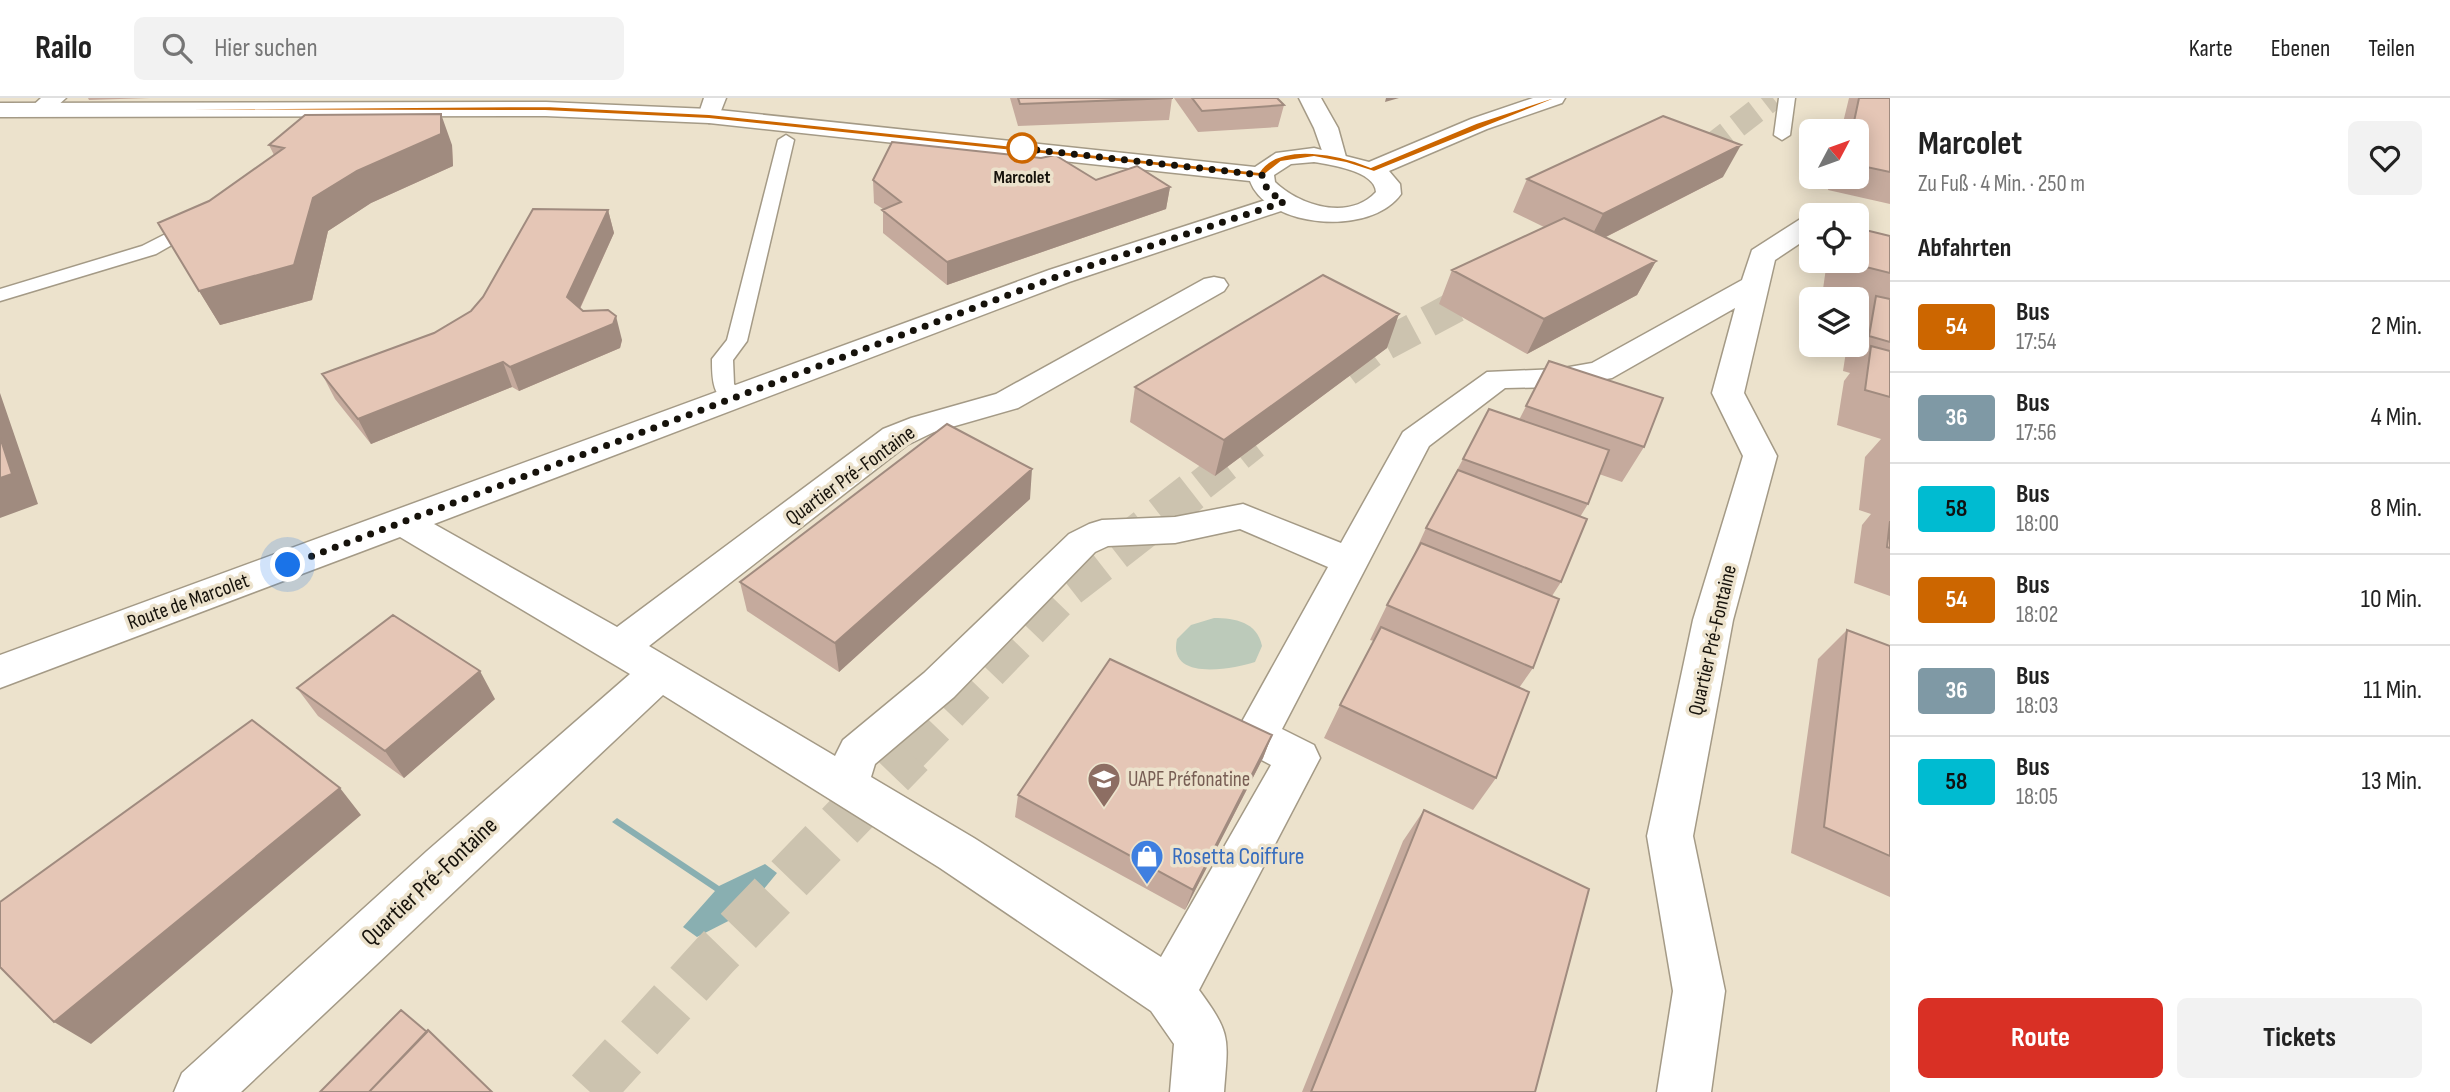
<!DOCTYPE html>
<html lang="de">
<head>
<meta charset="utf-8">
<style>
	body { margin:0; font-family:"Sofia Sans Condensed",sans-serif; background:#f2f2f2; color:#222; height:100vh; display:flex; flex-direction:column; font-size:26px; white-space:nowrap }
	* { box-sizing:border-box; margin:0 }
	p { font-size:23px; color:#767676 }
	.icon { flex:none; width:38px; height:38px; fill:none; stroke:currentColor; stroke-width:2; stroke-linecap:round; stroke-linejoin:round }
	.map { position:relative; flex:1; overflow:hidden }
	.panel { display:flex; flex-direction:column; background:#fff; width:560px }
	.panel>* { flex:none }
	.badge { padding:0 14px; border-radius:5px; font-size:24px; line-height:46px }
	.needle { width:46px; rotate:49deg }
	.buttons { position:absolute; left:1799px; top:21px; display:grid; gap:14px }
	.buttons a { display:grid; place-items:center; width:70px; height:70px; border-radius:10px; background:#fff; box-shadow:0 4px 18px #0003; font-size:35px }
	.you { position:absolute; width:35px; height:35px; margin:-18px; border:5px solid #fff; border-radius:50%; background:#1a73e8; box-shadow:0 0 0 10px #1a73e833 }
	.map>.badge { position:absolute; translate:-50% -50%; box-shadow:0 0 0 4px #fff }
	h2 { padding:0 28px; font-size:26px; line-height:63px }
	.round { display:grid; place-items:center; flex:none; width:74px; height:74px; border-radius:10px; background:#f2f2f2 }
	.head { display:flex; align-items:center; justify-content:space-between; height:119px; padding:0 28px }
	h1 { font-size:33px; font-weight:700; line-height:52px }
	.cta { display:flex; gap:14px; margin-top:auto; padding:14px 28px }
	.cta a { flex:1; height:80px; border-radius:10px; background:#d93025; color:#fff; font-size:28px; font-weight:700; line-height:80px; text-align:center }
	.cta a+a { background:#f2f2f2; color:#222 }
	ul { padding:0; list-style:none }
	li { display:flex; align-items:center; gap:21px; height:91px; padding:0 28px; border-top:2px solid #e0e0e0 }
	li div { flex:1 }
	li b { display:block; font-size:26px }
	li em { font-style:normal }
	li .badge { min-width:77px; font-weight:700; text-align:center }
	header { display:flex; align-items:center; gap:42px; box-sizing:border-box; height:98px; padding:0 35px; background:#fff; border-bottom:2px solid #e0e0e0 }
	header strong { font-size:33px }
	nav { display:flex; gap:38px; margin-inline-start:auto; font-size:24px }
	.search { width:490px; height:63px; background:#f2f2f2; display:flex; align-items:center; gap:18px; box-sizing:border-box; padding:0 24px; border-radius:10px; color:#767676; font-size:26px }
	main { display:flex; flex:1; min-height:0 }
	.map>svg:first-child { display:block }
</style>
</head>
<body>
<header>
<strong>Railo</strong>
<div class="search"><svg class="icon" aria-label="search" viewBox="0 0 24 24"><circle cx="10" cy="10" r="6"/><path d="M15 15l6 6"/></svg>Hier suchen</div>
<nav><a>Karte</a><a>Ebenen</a><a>Teilen</a></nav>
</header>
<main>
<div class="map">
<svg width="1890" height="994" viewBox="0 0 1890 994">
	<rect width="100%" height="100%" fill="#ece2cc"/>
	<path fill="#bccaba" d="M 1214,520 C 1235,520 1257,524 1262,548 L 1255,564 C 1233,571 1167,584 1177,541 L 1191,527 Z"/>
	<path fill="#89afb1" d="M 617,720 L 719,788 L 765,766 L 777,775 L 744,815 L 697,839 L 683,829 L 715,793 L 612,724 Z"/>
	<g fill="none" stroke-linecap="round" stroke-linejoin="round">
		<path stroke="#ccc3af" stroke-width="24" stroke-dasharray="24 12" stroke-linecap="butt" d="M 1680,72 L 1773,0"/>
		<path stroke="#ccc3af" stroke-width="32" stroke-dasharray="32 16" stroke-linecap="butt" d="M 1346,273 L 1371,254 L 1496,187
			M 1201,387 L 1254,345"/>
		<path stroke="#ccc3af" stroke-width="39" stroke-dasharray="39 19" stroke-linecap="butt" d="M 908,656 L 1067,491 L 1203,385"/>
		<path stroke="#ccc3af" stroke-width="49" stroke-dasharray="49 24" stroke-linecap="butt" d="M 590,994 L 715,857 L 910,655"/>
		<defs>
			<path id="lane" d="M 1779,0 L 1795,0 L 1790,37 L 1782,42 L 1774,37 Z
				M 786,37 L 794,42 L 747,243 L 733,262 L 734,286 L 745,301 L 734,308 C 712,302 712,280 712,261 L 727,242 L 778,42 Z
				M 199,119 L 208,124 L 205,128 L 156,156 L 0,203 L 0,191 L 142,148 Z"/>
			<path id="street" d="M 41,0 L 66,0 L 47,17 L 31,17 L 28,12 Z
				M 704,0 L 726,0 L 717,23 L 709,25 L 698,18 Z
				M 1299,0 L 1321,0 L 1338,30 L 1346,59 L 1342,64 L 1326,64 L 1314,30 Z
				M 1284,96 L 1293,99 L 1297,104 L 1293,109 L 1069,184 L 434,426 L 617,529 L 883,331 L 911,320 L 996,296 L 1204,181 L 1214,179 L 1224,181 L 1228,187 L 1224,193 L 1018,310 L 934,334 L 907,347 L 649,548 L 835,658 L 843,642 L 924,575 L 1069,436 L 1089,426 L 1102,422 L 1175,419 L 1243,406 L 1341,445 L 1403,334 L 1487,274 L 1558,271 L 1592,265 L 1742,182 L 1752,152 L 1802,120 L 1811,118 L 1811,138 L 1775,162 L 1744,295 L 1777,358 L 1733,522 L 1693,738 L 1725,893 L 1711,994 L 1657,994 L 1673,893 L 1647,738 L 1693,522 L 1743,358 L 1712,295 L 1735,210 L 1612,280 L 1558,289 L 1505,290 L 1429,348 L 1282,631 L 1314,647 L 1320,660 L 1199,892 C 1232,937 1228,940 1224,994 L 1170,994 L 1174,946 L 1151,913 L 940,770 L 663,597 L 241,994 L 174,994 L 182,975 L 427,753 L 630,576 L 400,439 L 0,590 L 0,557 L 1049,172 ZM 1240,431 L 1328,469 L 1234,638 L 1241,651 L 1271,667 L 1161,859 L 974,740 L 871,679 L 875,666 L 954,599 L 1095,454 L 1108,448 L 1175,445 Z"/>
			<path id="secondary" d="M 1533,0 L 1565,0 L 1562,5 L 1487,31 L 1389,73 L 1400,86 L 1401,96 C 1371,139 1267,130 1250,83 L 709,25 L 546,18 L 0,19 L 0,5 L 546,4 L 709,11 L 1255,69 L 1276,55 L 1314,50 L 1369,64 L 1471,21 ZM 1314,64 C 1331,67 1375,73 1376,94 C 1349,123 1300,108 1275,84 L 1274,77 L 1291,66 Z"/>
		</defs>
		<use href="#lane" stroke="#a49a86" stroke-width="3"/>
		<use href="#street" stroke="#a49a86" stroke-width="3"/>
		<use href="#secondary" stroke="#a49a86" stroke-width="3"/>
		<use href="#lane" fill="#fff" fill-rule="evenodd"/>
		<use href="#street" fill="#fff" fill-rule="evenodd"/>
		<use href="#secondary" fill="#fff" fill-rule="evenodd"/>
	</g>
	<path fill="#c5aa9d" d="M 88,0 L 150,0 L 89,2 Z
		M 1010,0 L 1172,0 L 1169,22 L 1018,28 Z
		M 1174,0 L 1277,0 L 1284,7 L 1278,29 L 1198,34 Z
		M 1849,0 L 1890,0 L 1890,106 L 1828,92 L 1830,79 L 1857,79 L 1857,33 L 1841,33 Z
		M 269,47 L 452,47 L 453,68 L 371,105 L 328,133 L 312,202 L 220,227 L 158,125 L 209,103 L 274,57 Z
		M 1723,79 L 1606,139 L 1656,163 L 1637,197 L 1527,256 L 1439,206 L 1452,172 L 1544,129 L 1513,114 L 1527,81 Z
		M 873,82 L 1096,82 L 1170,89 L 1166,111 L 947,187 L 883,135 L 883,111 L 874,105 Z
		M 608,112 L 614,135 L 580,211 L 622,242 L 620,250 L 519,293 L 512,289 L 371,346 L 335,301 L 322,276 L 434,235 L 471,213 Z
		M 1890,138 L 1890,498 L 1854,485 L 1862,427 L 1871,416 L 1859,412 L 1865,359 L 1881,341 L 1837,327 L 1844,283 L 1850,275 L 1843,273 L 1847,247 L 1857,247 L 1857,223 L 1867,210 L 1857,207 L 1857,201 L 1834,201 L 1822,198 L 1827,163 L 1857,163 Z
		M 1387,250 L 1215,378 L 1130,324 L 1135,289 Z
		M 1549,263 L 1644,349 L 1622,384 L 1599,376 L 1588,406 L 1580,419 L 1561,484 L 1552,498 L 1533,570 L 1519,590 L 1496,680 L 1473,712 L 1324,640 L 1340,607 L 1374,543 L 1370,542 L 1387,507 L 1410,465 L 1426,430 L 1463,361 L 1519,322 Z
		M 1030,401 L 839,574 L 747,513 L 740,484 Z
		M 1847,532 L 1890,548 L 1890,799 L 1791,755 L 1818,561 Z
		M 297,590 L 495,601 L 404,680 L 318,618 Z
		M 1272,637 L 1263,660 L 1185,812 L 1015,719 L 1018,697 Z
		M 1424,712 L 1535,994 L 1302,994 L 1403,743 Z"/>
	<path fill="#a08b7f" d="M 1386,0 L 1399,0 L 1385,4 Z
		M 441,16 L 452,47 L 453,68 L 371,105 L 328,133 L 312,202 L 220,227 L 199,193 L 313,100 Z
		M 1741,47 L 1723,79 L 1586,149 L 1603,116 Z
		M 1170,89 L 1166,111 L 947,187 L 947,164 Z
		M 608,112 L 614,135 L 574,223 L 567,199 Z
		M 1656,163 L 1637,197 L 1527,256 L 1544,221 Z
		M 1399,216 L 1387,250 L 1215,378 L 1224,342 Z
		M 616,218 L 622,242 L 620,250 L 519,293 L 510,269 Z
		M 503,264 L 512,289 L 371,346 L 358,321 Z
		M 0,295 L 38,406 L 0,420 Z
		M 1032,371 L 1030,401 L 839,574 L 835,545 Z
		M 480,573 L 495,601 L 404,680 L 385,653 Z
		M 1272,637 L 1263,660 L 1185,812 L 1193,792 Z
		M 340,690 L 361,717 L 91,946 L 54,924 Z"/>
	<path fill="#e5c6b6" stroke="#a08b7f" stroke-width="2" d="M 1018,0 L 1173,0 L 1020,6 Z
		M 1192,0 L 1277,0 L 1284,7 L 1202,13 Z
		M 1859,0 L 1890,0 L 1890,74 L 1857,67 L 1857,33 L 1852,33 Z
		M 441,16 L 441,36 L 357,73 L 313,100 L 294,167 L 199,193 L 158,125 L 209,103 L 284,50 L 269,47 L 305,17 Z
		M 1663,18 L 1741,47 L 1603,116 L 1527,81 Z
		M 892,44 L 1041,60 L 1055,57 L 1096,82 L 1137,68 L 1170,89 L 947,164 L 882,112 L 901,104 L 873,82 Z
		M 533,111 L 608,112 L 567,199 L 583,213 L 608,212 L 616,218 L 613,226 L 510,269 L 503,264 L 358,321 L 322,276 L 434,235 L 471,213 L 483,199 Z
		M 1564,120 L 1656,163 L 1544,221 L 1452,172 Z
		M 1857,130 L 1890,138 L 1890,175 L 1846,164 L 1846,163 L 1857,163 Z
		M 1323,177 L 1399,216 L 1224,342 L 1135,289 Z
		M 1876,198 L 1890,201 L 1890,244 L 1869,238 Z
		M 1871,248 L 1890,253 L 1890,299 L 1865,292 Z
		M 1549,263 L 1663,300 L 1644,349 L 1526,308 Z
		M 1489,311 L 1609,352 L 1588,406 L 1463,361 Z
		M 947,326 L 1032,371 L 835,545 L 740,484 Z
		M 0,339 L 12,376 L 0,380 Z
		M 1458,372 L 1587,421 L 1561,484 L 1426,430 Z
		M 1890,423 L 1890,450 L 1887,449 Z
		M 1421,445 L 1559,501 L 1533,570 L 1387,507 Z
		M 393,517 L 480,573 L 385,653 L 297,590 Z
		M 1381,529 L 1529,594 L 1496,680 L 1340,607 Z
		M 1847,532 L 1890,548 L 1890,758 L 1824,729 Z
		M 1110,561 L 1272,637 L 1193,792 L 1018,697 Z
		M 252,622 L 340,690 L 54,924 L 0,869 L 0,804 Z
		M 1424,712 L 1589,791 L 1535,994 L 1311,994 Z
		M 401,912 L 427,934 L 369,994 L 320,994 Z
		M 428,932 L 492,994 L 369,994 Z"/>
	<path fill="#c60" stroke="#fff" stroke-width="2" d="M 1551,0 L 1557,0 L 1374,74 L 1346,65 L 1314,59 L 1281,64 L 1262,79 L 709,21 L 545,13 L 0,12 L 545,8 L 709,16 L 1259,74 C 1280,42 1343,57 1371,69 L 1476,25 Z"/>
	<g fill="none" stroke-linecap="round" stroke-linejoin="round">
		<path stroke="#16120b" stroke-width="7" stroke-dasharray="0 12.6" d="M 288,467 L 1059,178 L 1284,104 C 1272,96 1264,91 1262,77 L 1009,49 L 1022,50"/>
	</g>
	<defs>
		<symbol id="school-pin" viewBox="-11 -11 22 30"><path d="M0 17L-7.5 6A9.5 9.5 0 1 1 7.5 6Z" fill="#8d6e63" stroke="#ece2cc"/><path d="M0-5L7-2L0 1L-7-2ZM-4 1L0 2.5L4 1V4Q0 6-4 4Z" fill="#fff"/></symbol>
		<symbol id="shop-pin" viewBox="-11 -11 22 30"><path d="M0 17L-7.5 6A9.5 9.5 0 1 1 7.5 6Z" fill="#3f7fe0" stroke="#ece2cc"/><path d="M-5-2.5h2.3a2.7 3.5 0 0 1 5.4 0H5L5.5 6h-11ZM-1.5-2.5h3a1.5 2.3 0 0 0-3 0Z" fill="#fff"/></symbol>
	</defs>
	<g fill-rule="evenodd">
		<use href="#school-pin" x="1085" y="662" width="38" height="52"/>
		<use href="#shop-pin" x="1128" y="739" width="38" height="52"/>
	</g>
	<circle fill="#fff" stroke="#c60" stroke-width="3.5" cx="1022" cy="50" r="14"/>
	<g text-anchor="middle" stroke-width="7" stroke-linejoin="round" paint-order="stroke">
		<g font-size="18" font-weight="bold" fill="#16120b" stroke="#ece2cc">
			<text x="1022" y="85">Marcolet</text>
		</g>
		<g font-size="21" fill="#16120b" stroke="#ece2cc">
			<text transform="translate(850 377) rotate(-36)" y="7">Quartier Pré-Fontaine</text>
			<text transform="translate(188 503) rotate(-20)" y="7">Route de Marcolet</text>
			<text transform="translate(1712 542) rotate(-77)" y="7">Quartier Pré-Fontaine</text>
		</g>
		<g font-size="21" fill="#785e54" stroke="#ece2cc" text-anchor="start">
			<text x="1128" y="688">UAPE Préfonatine</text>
		</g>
		<g font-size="24" fill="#366cbe" stroke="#ece2cc" text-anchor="start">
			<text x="1172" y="766">Rosetta Coiffure</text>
		</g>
		<g font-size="24" fill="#16120b" stroke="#ece2cc">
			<text transform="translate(429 783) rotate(-43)" y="8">Quartier Pré-Fontaine</text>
		</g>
	</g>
</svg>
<div class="buttons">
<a><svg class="needle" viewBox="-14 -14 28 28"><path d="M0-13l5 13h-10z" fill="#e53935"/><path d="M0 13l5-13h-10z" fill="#767676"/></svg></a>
<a><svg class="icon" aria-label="locate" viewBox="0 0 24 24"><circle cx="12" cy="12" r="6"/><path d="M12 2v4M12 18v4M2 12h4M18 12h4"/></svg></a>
<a><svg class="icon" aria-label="layers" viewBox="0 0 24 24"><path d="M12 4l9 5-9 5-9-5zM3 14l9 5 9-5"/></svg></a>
</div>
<div class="you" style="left:288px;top:467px"></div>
</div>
<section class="panel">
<div class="head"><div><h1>Marcolet</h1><p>Zu Fuß · 4 Min. · 250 m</p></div><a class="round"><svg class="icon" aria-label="heart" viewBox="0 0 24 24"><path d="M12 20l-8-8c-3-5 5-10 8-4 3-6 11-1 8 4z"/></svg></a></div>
<h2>Abfahrten</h2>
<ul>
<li><span class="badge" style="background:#c60;color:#fff">54</span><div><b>Bus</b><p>17:54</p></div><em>2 Min.</em></li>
<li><span class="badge" style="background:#7f99a5;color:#fff">36</span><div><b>Bus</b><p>17:56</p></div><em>4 Min.</em></li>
<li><span class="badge" style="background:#00bbd1;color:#111">58</span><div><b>Bus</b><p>18:00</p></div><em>8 Min.</em></li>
<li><span class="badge" style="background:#c60;color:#fff">54</span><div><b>Bus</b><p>18:02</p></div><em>10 Min.</em></li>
<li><span class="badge" style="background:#7f99a5;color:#fff">36</span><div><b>Bus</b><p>18:03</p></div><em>11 Min.</em></li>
<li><span class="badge" style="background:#00bbd1;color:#111">58</span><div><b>Bus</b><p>18:05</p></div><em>13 Min.</em></li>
</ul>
<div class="cta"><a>Route</a><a>Tickets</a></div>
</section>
</main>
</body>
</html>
